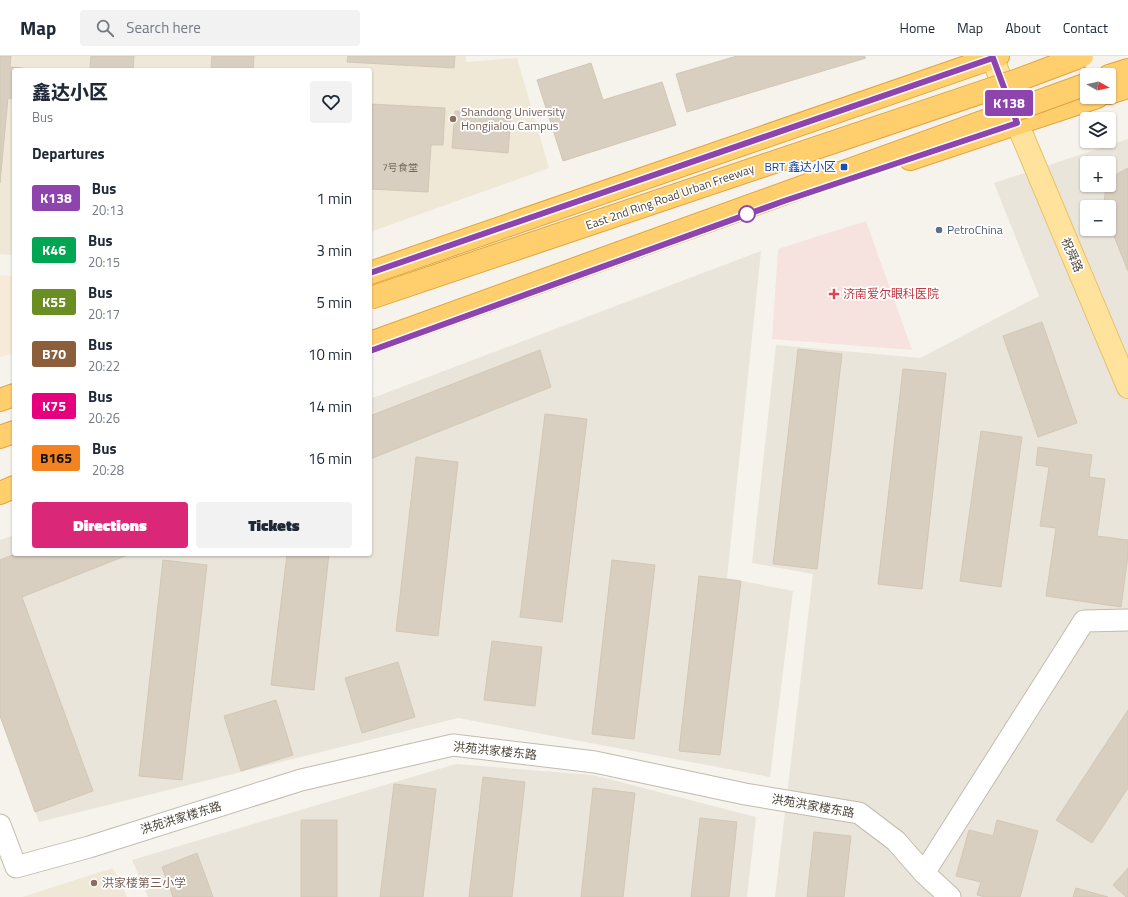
<!DOCTYPE html>
<html lang="en">
<head>
<meta charset="utf-8">
<style>
	body { margin:0; font-family:"Titillium Web","Noto Sans SC",sans-serif; background:#f2f2f3; color:#1f2937; height:100vh; display:flex; flex-direction:column; font-size:15px; white-space:nowrap }
	* { box-sizing:border-box; margin:0 }
	p { font-size:13px; color:#747a83 }
	.icon { flex:none; width:22px; height:22px; fill:none; stroke:currentColor; stroke-width:2; stroke-linecap:round; stroke-linejoin:round }
	.map { position:relative; flex:1; overflow:hidden }
	.sheet { position:absolute; left:12px; top:12px; width:360px; height:488px; display:flex; flex-direction:column; background:#fff; border-radius:4px; box-shadow:0 1px 3px #0004 }
	.sheet>* { flex:none }
	.badge { padding:0 8px; border-radius:3px; font-size:14px; line-height:26px }
	.needle { width:26px; rotate:98deg }
	.fabs { position:absolute; left:1080px; top:12px; display:grid; gap:8px }
	.fabs a { display:grid; place-items:center; width:36px; height:36px; border-radius:4px; background:#fff; box-shadow:0 1px 3px #0004; font-size:20px }
	.map>.badge { position:absolute; translate:-50% -50%; box-shadow:0 0 0 2px #fff }
	h2 { padding:0 20px; font-size:15px; line-height:36px }
	.round { display:grid; place-items:center; flex:none; width:42px; height:42px; border-radius:4px; background:#f2f2f3 }
	.headline { display:flex; align-items:center; justify-content:space-between; height:68px; padding:0 20px }
	h1 { font-size:19px; font-weight:800; line-height:30px }
	.button { display:flex; gap:8px; margin-top:auto; padding:8px 20px }
	.button a { flex:1; height:46px; border-radius:4px; background:#db2777; color:#fff; font-size:16px; font-weight:800; line-height:46px; text-align:center }
	.button a+a { background:#f2f2f3; color:#1f2937 }
	ul { padding:0; list-style:none }
	li { display:flex; align-items:center; gap:12px; height:52px; padding:0 20px }
	li div { flex:1 }
	li b { display:block; font-size:15px }
	li em { font-style:normal }
	li .badge { min-width:44px; font-weight:700; text-align:center }
	header { display:flex; align-items:center; gap:24px; box-sizing:border-box; height:56px; padding:0 20px; background:#fff; border-bottom:1px solid #e0e1e3 }
	header strong { font-size:19px }
	nav { display:flex; gap:22px; margin-inline-start:auto; font-size:14px }
	.search { width:280px; height:36px; background:#f2f2f3; display:flex; align-items:center; gap:10px; box-sizing:border-box; padding:0 14px; border-radius:4px; color:#747a83; font-size:15px }
	.map>svg:first-child { display:block }
</style>
</head>
<body>
<header>
<strong>Map</strong>
<div class="search"><svg class="icon" aria-label="search" viewBox="0 0 24 24"><circle cx="10" cy="10" r="6"/><path d="M15 15l6 6"/></svg>Search here</div>
<nav><a>Home</a><a>Map</a><a>About</a><a>Contact</a></nav>
</header>
<div class="map">
<svg width="1128" height="841" viewBox="0 0 1128 841">
	<rect width="100%" height="100%" fill="#f6f3ec"/>
	<path fill="#eae5da" fill-rule="evenodd" d="M 1128,83 L 1128,841 L 775,841 L 813,518 L 752,507 L 776,289 L 920,302 L 1039,240 L 994,127 ZM 1087,107 L 1109,107 L 1109,129 L 1087,129 ZM 1087,151 L 1109,151 L 1109,173 L 1087,173 Z
		M 761,195 L 727,522 L 793,535 L 770,721 L 458,662 L 39,766 L 0,660 L 0,484 L 14,479 L 14,498 L 370,498 L 370,343 Z
		M 456,708 L 593,719 L 756,761 L 747,841 L 148,841 L 132,804 Z"/>
	<path fill="#f7ead8" d="M 0,219 L 14,220 L 14,297 L 0,301 Z"/>
	<path fill="#efe8d6" d="M 0,0 L 466,0 L 466,6 L 517,2 L 549,112 L 370,176 L 370,14 L 14,14 L 14,199 L 0,198 Z
		M 113,812 L 127,841 L 22,841 Z"/>
	<path fill="#f6e3e0" d="M 866,165 L 912,294 L 772,283 L 778,193 Z"/>
	<path fill="#d8cfc1" stroke="#d3c7b4" d="M 0,0 L 11,0 L 10,11 L 23,12 L 23,14 L 14,14 L 14,43 L 8,42 L 0,127 Z
		M 91,0 L 134,0 L 133,14 L 90,14 Z
		M 212,0 L 254,0 L 253,14 L 211,14 Z
		M 348,0 L 455,0 L 454,12 L 347,6 Z
		M 737,0 L 864,0 L 866,2 L 687,56 L 676,18 Z
		M 591,7 L 603,44 L 662,26 L 676,69 L 563,105 L 537,24 Z
		M 370,48 L 445,52 L 443,89 L 431,89 L 428,136 L 370,133 Z
		M 455,55 L 511,60 L 508,97 L 452,92 Z
		M 1128,112 L 1128,215 L 1109,168 L 1109,151 L 1105,151 L 1104,146 L 1106,131 L 1106,129 L 1109,129 L 1109,122 Z
		M 1042,266 L 1077,367 L 1038,381 L 1003,280 Z
		M 798,293 L 842,298 L 817,513 L 773,508 Z
		M 540,294 L 551,331 L 370,403 L 370,360 Z
		M 903,313 L 946,317 L 922,533 L 878,528 Z
		M 545,358 L 587,363 L 562,566 L 520,561 Z
		M 981,375 L 1022,381 L 1001,531 L 960,525 Z
		M 1038,391 L 1092,399 L 1089,421 L 1105,423 L 1097,480 L 1128,484 L 1128,499 L 1121,551 L 1046,540 L 1056,472 L 1040,470 L 1049,411 L 1036,409 Z
		M 416,401 L 458,406 L 438,580 L 396,575 Z
		M 15,498 L 130,498 L 22,541 L 93,735 L 35,756 L 0,660 L 0,504 Z
		M 287,498 L 329,498 L 314,634 L 271,629 Z
		M 163,504 L 207,509 L 182,724 L 139,720 Z
		M 612,504 L 655,509 L 634,683 L 592,678 Z
		M 699,520 L 741,525 L 720,699 L 679,695 Z
		M 492,585 L 542,591 L 535,650 L 484,644 Z
		M 398,606 L 415,661 L 362,677 L 345,622 Z
		M 276,644 L 293,699 L 241,715 L 224,660 Z
		M 1128,654 L 1128,732 L 1092,787 L 1056,764 Z
		M 483,721 L 525,726 L 512,841 L 469,841 Z
		M 394,728 L 436,733 L 423,841 L 380,841 Z
		M 593,732 L 635,737 L 623,841 L 581,841 Z
		M 700,762 L 737,766 L 729,841 L 691,841 Z
		M 301,764 L 337,764 L 337,841 L 301,841 Z
		M 997,764 L 1038,775 L 1020,841 L 985,841 L 977,839 L 981,826 L 956,820 L 969,774 L 993,780 Z
		M 814,776 L 851,780 L 844,841 L 807,841 Z
		M 197,797 L 213,841 L 173,841 L 162,811 Z
		M 1128,812 L 1128,841 L 1126,841 L 1113,829 Z
		M 1076,832 L 1108,841 L 1073,841 Z"/>
	<g fill="none" stroke-linecap="round" stroke-linejoin="round">
		<defs>
			<path id="minor" d="M 0,769 L 16,811 L 89,791 L 301,724 L 453,689 L 595,706 L 745,738 L 859,757 L 896,785 L 924,817 L 950,841
				M 924,817 L 1084,565 L 1128,564"/>
			<path id="major" d="M 992,0 L 1017,67 L 1128,331"/>
			<path id="highway" d="M 1109,20 L 1128,14
				M 1109,37 L 1128,31
				M 910,103 L 1097,41
				M 370,217 L 998,0
				M 0,344 L 14,339
				M 0,381 L 14,376
				M 0,437 L 14,431"/>
		</defs>
		<use href="#minor" stroke="#c2bbae" stroke-width="23"/>
		<use href="#major" stroke="#e6c16a" stroke-width="24"/>
		<use href="#highway" stroke="#e0a43c" stroke-width="24"/>
		<use href="#minor" stroke="#fff" stroke-width="21"/>
		<use href="#major" stroke="#ffe39c" stroke-width="22"/>
		<use href="#highway" stroke="#ffcf6e" stroke-width="22"/>
		<defs>
			<path id="highway-bridge" d="M 370,242 L 1018,24 L 1082,0
				M 370,287 L 1087,28"/>
		</defs>
		<use href="#highway-bridge" stroke="#e0a43c" stroke-width="24" stroke-linecap="butt"/>
		<use href="#highway-bridge" stroke="#ffcf6e" stroke-width="22"/>
	</g>
	<g fill="none" stroke-linecap="round" stroke-linejoin="round">
		<defs>
			<path id="line" d="M 370,217 L 993,2 L 1017,67 L 784,145 L 370,295"/>
		</defs>
		<use href="#line" stroke="#fff" stroke-width="9"/>
		<use href="#line" stroke="#8e44ad" stroke-width="6"/>
	</g>
	<g fill="#8d6e63" stroke="#fff" stroke-width="1.5">
		<circle cx="453" cy="63" r="4"/>
		<circle cx="94" cy="827" r="4"/>
	</g>
	<rect fill="#1a4fb4" stroke="#fff" stroke-width="1.5" x="840" y="107" width="8" height="8" rx="2"/>
	<circle fill="#fff" stroke="#8e44ad" stroke-width="2" cx="747" cy="158" r="8"/>
	<circle fill="#5c6f8a" stroke="#fff" stroke-width="1.5" cx="939" cy="174" r="4"/>
	<path fill="#e0444e" stroke="#fff" stroke-width="1.5" d="M832 232h4v4h4v4h-4v4h-4v-4h-4v-4h4z"/>
	<g text-anchor="middle" stroke-width="3.5" stroke-linejoin="round" paint-order="stroke">
		<g font-size="10" fill="#6e675b">
			<text x="400" y="115">7号食堂</text>
		</g>
		<g font-size="12" fill="#785e54" stroke="#fff" text-anchor="start">
			<text x="461" y="60">Shandong University<tspan x="461" dy="14">Hongjialou Campus</tspan></text>
			<text x="102" y="831">洪家楼第三小学</text>
		</g>
		<g font-size="12" fill="#164399" stroke="#fff" text-anchor="end">
			<text x="836" y="115">BRT 鑫达小区</text>
		</g>
		<g font-size="12" fill="#4b4439" stroke="#fff">
			<text transform="translate(670 141) rotate(-19)" y="4">East 2nd Ring Road Urban Freeway</text>
			<text transform="translate(1072 199) rotate(67)" y="4">祝舜路</text>
			<text transform="translate(495 695) rotate(6)" y="4">洪苑洪家楼东路</text>
			<text transform="translate(813 750) rotate(10)" y="4">洪苑洪家楼东路</text>
			<text transform="translate(181 762) rotate(-17)" y="4">洪苑洪家楼东路</text>
		</g>
		<g font-size="12" fill="#4e5e75" stroke="#fff" text-anchor="start">
			<text x="947" y="178">PetroChina</text>
		</g>
		<g font-size="12" fill="#be3a42" stroke="#fff" text-anchor="start">
			<text x="843" y="242">济南爱尔眼科医院</text>
		</g>
	</g>
</svg>
<div class="fabs">
<a><svg class="needle" viewBox="-14 -14 28 28"><path d="M0-13l5 13h-10z" fill="#e53935"/><path d="M0 13l5-13h-10z" fill="#747a83"/></svg></a>
<a><svg class="icon" aria-label="layers" viewBox="0 0 24 24"><path d="M12 4l9 5-9 5-9-5zM3 14l9 5 9-5"/></svg></a>
<a>+</a>
<a>−</a>
</div>
<b class="badge" style="left:1009px;top:47px;background:#8e44ad;color:#fff">K138</b>
<section class="sheet">
<div class="headline"><div><h1>鑫达小区</h1><p>Bus</p></div><a class="round"><svg class="icon" aria-label="heart" viewBox="0 0 24 24"><path d="M12 20l-8-8c-3-5 5-10 8-4 3-6 11-1 8 4z"/></svg></a></div>
<h2>Departures</h2>
<ul>
<li><span class="badge" style="background:#8e44ad;color:#fff">K138</span><div><b>Bus</b><p>20:13</p></div><em>1 min</em></li>
<li><span class="badge" style="background:#00a651;color:#fff">K46</span><div><b>Bus</b><p>20:15</p></div><em>3 min</em></li>
<li><span class="badge" style="background:#6b8e23;color:#fff">K55</span><div><b>Bus</b><p>20:17</p></div><em>5 min</em></li>
<li><span class="badge" style="background:#8b5e3c;color:#fff">B70</span><div><b>Bus</b><p>20:22</p></div><em>10 min</em></li>
<li><span class="badge" style="background:#e6007e;color:#fff">K75</span><div><b>Bus</b><p>20:26</p></div><em>14 min</em></li>
<li><span class="badge" style="background:#f58220;color:#111">B165</span><div><b>Bus</b><p>20:28</p></div><em>16 min</em></li>
</ul>
<div class="button"><a>Directions</a><a>Tickets</a></div>
</section>
</div>
</body>
</html>
